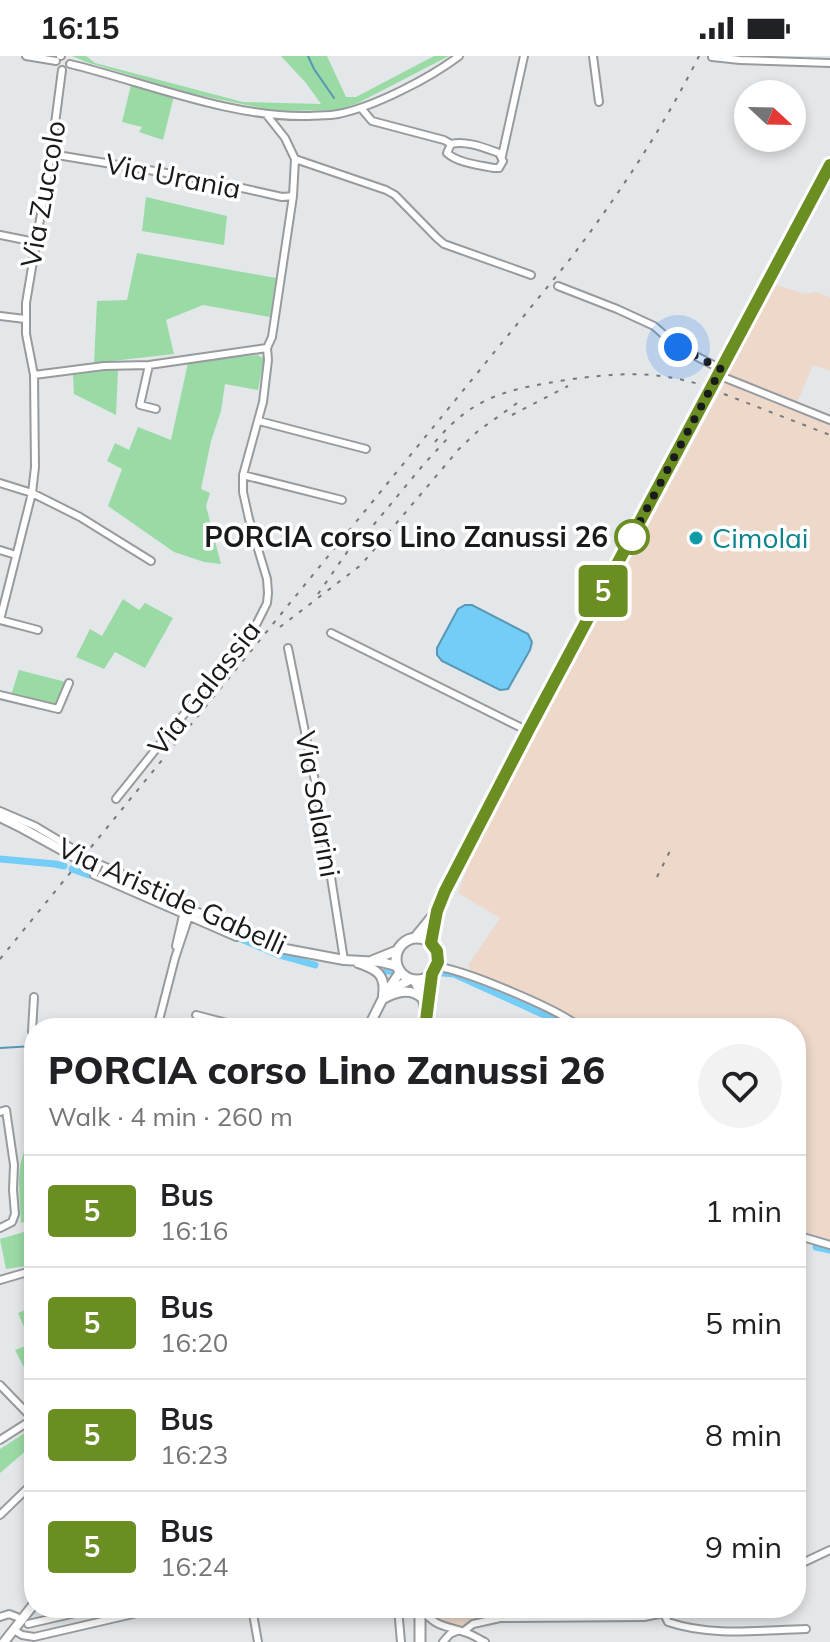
<!DOCTYPE html>
<html lang="en">
<head>
<meta charset="utf-8">
<style>
	body { margin:0; font-family:Mulish,sans-serif; background:#f2f2f2; color:#202124; height:100vh; display:flex; flex-direction:column; font-size:30px; white-space:nowrap }
	* { box-sizing:border-box; margin:0 }
	p { font-size:26px; color:#757577 }
	.icon { flex:none; width:44px; height:44px; fill:none; stroke:currentColor; stroke-width:2; stroke-linecap:round; stroke-linejoin:round }
	.map { position:relative; flex:1; overflow:hidden }
	.side { position:absolute; left:24px; top:962px; width:782px; height:600px; display:flex; flex-direction:column; background:#fff; border-radius:32px; box-shadow:0 4px 12px #0003 }
	.side>* { flex:none }
	.badge { padding:0 16px; border-radius:6px; font-size:28px; line-height:52px }
	.needle { width:52px; rotate:112deg }
	.fabs { position:absolute; left:734px; top:24px; display:grid; gap:16px }
	.fabs a { display:grid; place-items:center; width:72px; height:72px; border-radius:50%; background:#fff; box-shadow:0 4px 12px #0003; font-size:40px }
	.you { position:absolute; width:40px; height:40px; margin:-20px; border:6px solid #fff; border-radius:50%; background:#1a73e8; box-shadow:0 0 0 12px #1a73e833 }
	.map>.badge { position:absolute; translate:-50% -50%; box-shadow:0 0 0 4px #fff }
	.round { display:grid; place-items:center; flex:none; width:84px; height:84px; border-radius:42px; background:#f2f2f2 }
	.head { display:flex; align-items:center; justify-content:space-between; height:136px; padding:0 24px }
	h1 { font-size:38px; font-weight:800; line-height:60px }
	ul { padding:0; list-style:none }
	li { display:flex; align-items:center; gap:24px; height:112px; padding:0 24px; border-top:2px solid #e0e0e0 }
	li div { flex:1 }
	li b { display:block; font-size:30px }
	li em { font-style:normal }
	li .badge { min-width:88px; font-weight:700; text-align:center }
	.status { display:flex; justify-content:space-between; align-items:center; height:56px; padding:0 40px; background:#fff; direction:ltr }
	.status svg { height:22px; fill:currentColor }
	.map>svg:first-child { display:block }
</style>
</head>
<body>
<div class="status"><b>16:15</b><svg viewBox="0 0 49 12"><path d="M0 12V9h3v3zM5 12V6h3v6zM10 12V3h3v9zM15 12V0h3v12zM26 1h20v11H26zM47 4h2v5h-2z"/></svg></div>
<div class="map">
<svg width="830" height="1586" viewBox="0 0 830 1586">
	<rect width="100%" height="100%" fill="#e3e7ea"/>
	<path fill="#edd8ca" d="M 770,227 L 805,238 L 816,236 L 830,241 L 830,315 L 813,309 L 794,354 L 830,368 L 830,1184 L 796,1174 L 796,972 L 586,972 L 570,959 L 471,915 L 468,909 L 500,862 L 458,837 L 475,791 L 725,327 L 722,317 Z
		M 424,1552 L 636,1552 L 637,1557 L 573,1559 L 502,1559 L 463,1574 L 433,1564 Z"/>
	<path fill="#9adaa4" d="M 72,0 L 86,0 L 95,7 L 243,46 L 321,48 L 306,27 L 281,0 L 327,0 L 346,41 L 356,41 L 434,0 L 449,0 L 356,48 L 337,54 L 275,55 L 189,37 L 86,6 Z
		M 131,29 L 174,40 L 163,84 L 139,76 L 142,71 L 122,66 Z
		M 146,141 L 227,160 L 224,189 L 142,175 Z
		M 137,197 L 276,222 L 270,261 L 203,249 L 166,264 L 174,298 L 94,307 L 97,245 L 127,244 Z
		M 258,299 L 264,303 L 258,334 L 225,328 L 221,355 L 211,385 L 201,433 L 210,437 L 206,450 L 221,508 L 204,506 L 174,496 L 108,450 L 122,413 L 107,405 L 115,387 L 129,394 L 138,371 L 171,384 L 188,307 Z
		M 118,313 L 116,359 L 74,338 L 73,319 Z
		M 123,543 L 139,554 L 145,547 L 173,562 L 145,612 L 115,596 L 104,613 L 76,601 L 90,573 L 102,580 Z
		M 19,614 L 66,626 L 56,650 L 11,639 Z
		M 34,1075 L 34,1163 L 21,1167 C 20,1130 13,1110 34,1075 Z
		M 34,1173 L 34,1231 L 27,1210 L 6,1213 L 0,1183 Z
		M 34,1250 L 34,1326 L 33,1329 L 15,1294 L 31,1288 L 18,1257 Z
		M 31,1373 L 34,1375 L 34,1388 L 0,1417 L 0,1393 Z"/>
	<path fill="#74cdf6" stroke="#5897b4" stroke-width="2" d="M 465,549 L 472,549 L 528,578 L 532,586 L 530,594 L 508,633 L 500,634 L 442,605 L 437,599 L 437,592 L 458,553 Z"/>
	<g fill="none" stroke-linecap="round" stroke-linejoin="round">
		<path stroke="#5897b4" stroke-width="2" d="M 308,0 L 314,13 L 334,42
			M 0,992 L 34,990"/>
		<path stroke="#74cdf6" stroke-width="7" d="M 0,803 L 55,808 L 64,810
			M 72,813 L 89,819
			M 239,882 L 279,899 L 315,909
			M 386,915 L 391,915
			M 443,917 L 454,918 L 573,972
			M 816,1191 L 830,1194"/>
		<defs>
			<path id="minor" d="M 26,0 L 56,5
				M 60,0 L 61,0
				M 593,0 L 599,46
				M 712,1 L 740,4 L 830,7
				M 70,8 C 144,26 231,62 308,60 C 318,59 328,60 338,58 C 374,51 430,22 459,0
				M 361,52 L 372,65 L 444,84 L 451,88 C 466,84 485,92 499,97 L 503,105 L 499,112 L 494,112 C 479,109 458,107 447,97 L 451,88
				M 266,58 L 285,82 L 295,103 L 386,134 L 395,139 L 437,182 L 444,188 L 531,219
				M 51,98 L 197,122 L 282,141 L 293,140
				M 502,100 L 524,0
				M 0,179 L 35,186
				M 558,230 L 617,253 L 654,270 L 678,291 L 721,313
				M 0,260 L 25,263
				M 149,309 L 140,349 L 156,353
				M 34,319 L 104,310 L 149,309 L 267,292
				M 718,319 L 830,364
				M 259,365 L 366,393
				M 243,419 L 342,444
				M 0,427 L 32,437 L 80,461 L 151,505
				M 0,494 L 16,499
				M 0,564 L 32,437 L 35,411 L 34,319 L 26,278 L 26,247 L 51,98 L 62,14
				M 0,564 L 38,574
				M 331,577 L 528,675
				M 288,592 L 319,745 L 344,904
				M 0,639 L 58,653 L 69,627
				M 116,743 L 257,567 L 267,547 L 268,537 L 267,523 L 249,463 L 243,436 L 243,419 L 263,346 L 268,304 L 267,292 L 272,281 L 293,140 L 295,103
				M 0,755 L 35,770 L 75,794
				M 99,808 L 187,846 L 191,855
				M 94,819 L 236,881 L 238,875
				M 176,890 L 184,855
				M 437,911 C 460,912 564,955 580,972
				M 196,959 L 246,972
				M 157,972 L 175,902 L 189,860
				M 34,981 L 32,975 L 34,941
				M 0,1056 L 6,1054 L 14,1109 L 13,1134 L 15,1158 L 12,1166 L 0,1172
				M 796,1179 L 830,1189
				M 0,1224 L 24,1217
				M 0,1329 L 34,1364
				M 0,1384 L 33,1363
				M 0,1459 L 34,1426
				M 796,1510 L 830,1494
				M 252,1552 L 258,1586
				M 398,1552 L 401,1586
				M 420,1552 C 439,1574 444,1568 467,1577 C 473,1579 479,1583 485,1586
				M 664,1558 L 668,1566 C 712,1581 760,1574 806,1573
				M 0,1561 L 9,1558 L 17,1561
				M 28,1568 L 97,1552
				M 14,1574 L 22,1579 L 34,1581 L 159,1552
				M 464,1575 L 473,1568 L 500,1562 L 644,1561 L 689,1552
				M 443,1586 L 450,1578 L 457,1575"/>
			<path id="secondary" d="M 0,761 L 22,772 L 100,815 L 280,892 L 344,904 L 381,906 L 397,910
				M 373,904 L 398,894
				M 358,907 C 376,913 386,918 383,939
				M 388,937 L 396,931 L 410,924
				M 383,943 C 395,936 410,931 422,942
				M 368,972 L 385,938 L 400,916
				M 4,1586 L 34,1548"/>
			<path id="primary" d="M396 903a21 21 0 1 1 42 0a21 21 0 1 1-42 0Z
				M 415,882 L 437,855
				M 431,887 L 437,855 L 460,804 L 830,109
				M 415,925 L 423,940 L 425,951
				M 425,972 L 432,918
				M 420,1586 L 420,1552"/>
		</defs>
		<use href="#minor" stroke="#979b9e" stroke-width="10"/>
		<use href="#secondary" stroke="#979b9e" stroke-width="12"/>
		<use href="#primary" stroke="#979b9e" stroke-width="13"/>
		<use href="#minor" stroke="#fff" stroke-width="6"/>
		<use href="#secondary" stroke="#fff" stroke-width="8"/>
		<use href="#primary" stroke="#fff" stroke-width="9"/>
		<path stroke="#76797b" stroke-width="2" stroke-dasharray="4 8" stroke-linecap="butt" d="M 724,338 L 830,379
			M 512,359 L 568,330
			M 435,386 C 474,339 510,333 566,324 C 617,317 652,314 702,329
			M 366,478 L 424,408 L 448,382
			M 318,538 L 359,479
			M 280,571 L 361,509 L 459,393 L 478,375 L 520,345
			M 657,821 L 671,793
			M 0,903 L 571,202 C 619,138 663,72 699,0"/>
		<defs>
			<path id="minor-bridge" d="M 94,819 L 99,808"/>
		</defs>
		<use href="#minor-bridge" stroke="#979b9e" stroke-width="10" stroke-linecap="butt"/>
		<use href="#minor-bridge" stroke="#fff" stroke-width="6"/>
	</g>
	<g fill="none" stroke-linecap="round" stroke-linejoin="round">
		<defs>
			<path id="line" d="M 425,972 L 432,918 L 438,906 L 437,895 L 431,887 L 437,855 L 445,835 L 528,675 L 830,109"/>
		</defs>
		<use href="#line" stroke="#fff" stroke-width="18"/>
		<use href="#line" stroke="#6b8e23" stroke-width="12"/>
		<path stroke="#181a1b" stroke-width="8" stroke-dasharray="0 14.4" d="M 632,481 L 626,492 L 721,313 L 678,291"/>
	</g>
	<circle fill="#fff" stroke="#6b8e23" stroke-width="4" cx="632" cy="481" r="16"/>
	<circle fill="#0f9aa8" stroke="#fff" stroke-width="3" cx="696" cy="482" r="8"/>
	<g text-anchor="middle" stroke-width="7" stroke-linejoin="round" paint-order="stroke">
		<g font-size="28" fill="#181a1b" stroke="#fff">
			<text transform="translate(173 120) rotate(11)" y="10">Via Urania</text>
			<text transform="translate(43 138) rotate(-80)" y="10">Via Zuccolo</text>
			<text transform="translate(204 632) rotate(-52)" y="10">Via Galassia</text>
			<text transform="translate(318 748) rotate(80)" y="10">Via Salarini</text>
			<text transform="translate(172 840) rotate(24)" y="10">Via Aristide Gabelli</text>
		</g>
		<g font-size="28" font-weight="bold" fill="#181a1b" stroke="#fff" text-anchor="end">
			<text x="608" y="491">PORCIA corso Lino Zanussi 26</text>
		</g>
		<g font-size="28" fill="#0d838f" stroke="#fff" text-anchor="start">
			<text x="712" y="492">Cimolai</text>
		</g>
	</g>
</svg>
<div class="fabs">
<a><svg class="needle" viewBox="-14 -14 28 28"><path d="M0-13l5 13h-10z" fill="#e53935"/><path d="M0 13l5-13h-10z" fill="#757577"/></svg></a>
</div>
<div class="you" style="left:678px;top:291px"></div>
<b class="badge" style="left:603px;top:535px;background:#6b8e23;color:#fff">5</b>
<section class="side">
<div class="head"><div><h1>PORCIA corso Lino Zanussi 26</h1><p>Walk · 4 min · 260 m</p></div><a class="round"><svg class="icon" aria-label="heart" viewBox="0 0 24 24"><path d="M12 20l-8-8c-3-5 5-10 8-4 3-6 11-1 8 4z"/></svg></a></div>
<ul>
<li><span class="badge" style="background:#6b8e23;color:#fff">5</span><div><b>Bus</b><p>16:16</p></div><em>1 min</em></li>
<li><span class="badge" style="background:#6b8e23;color:#fff">5</span><div><b>Bus</b><p>16:20</p></div><em>5 min</em></li>
<li><span class="badge" style="background:#6b8e23;color:#fff">5</span><div><b>Bus</b><p>16:23</p></div><em>8 min</em></li>
<li><span class="badge" style="background:#6b8e23;color:#fff">5</span><div><b>Bus</b><p>16:24</p></div><em>9 min</em></li>
</ul>
</section>
</div>
</body>
</html>
